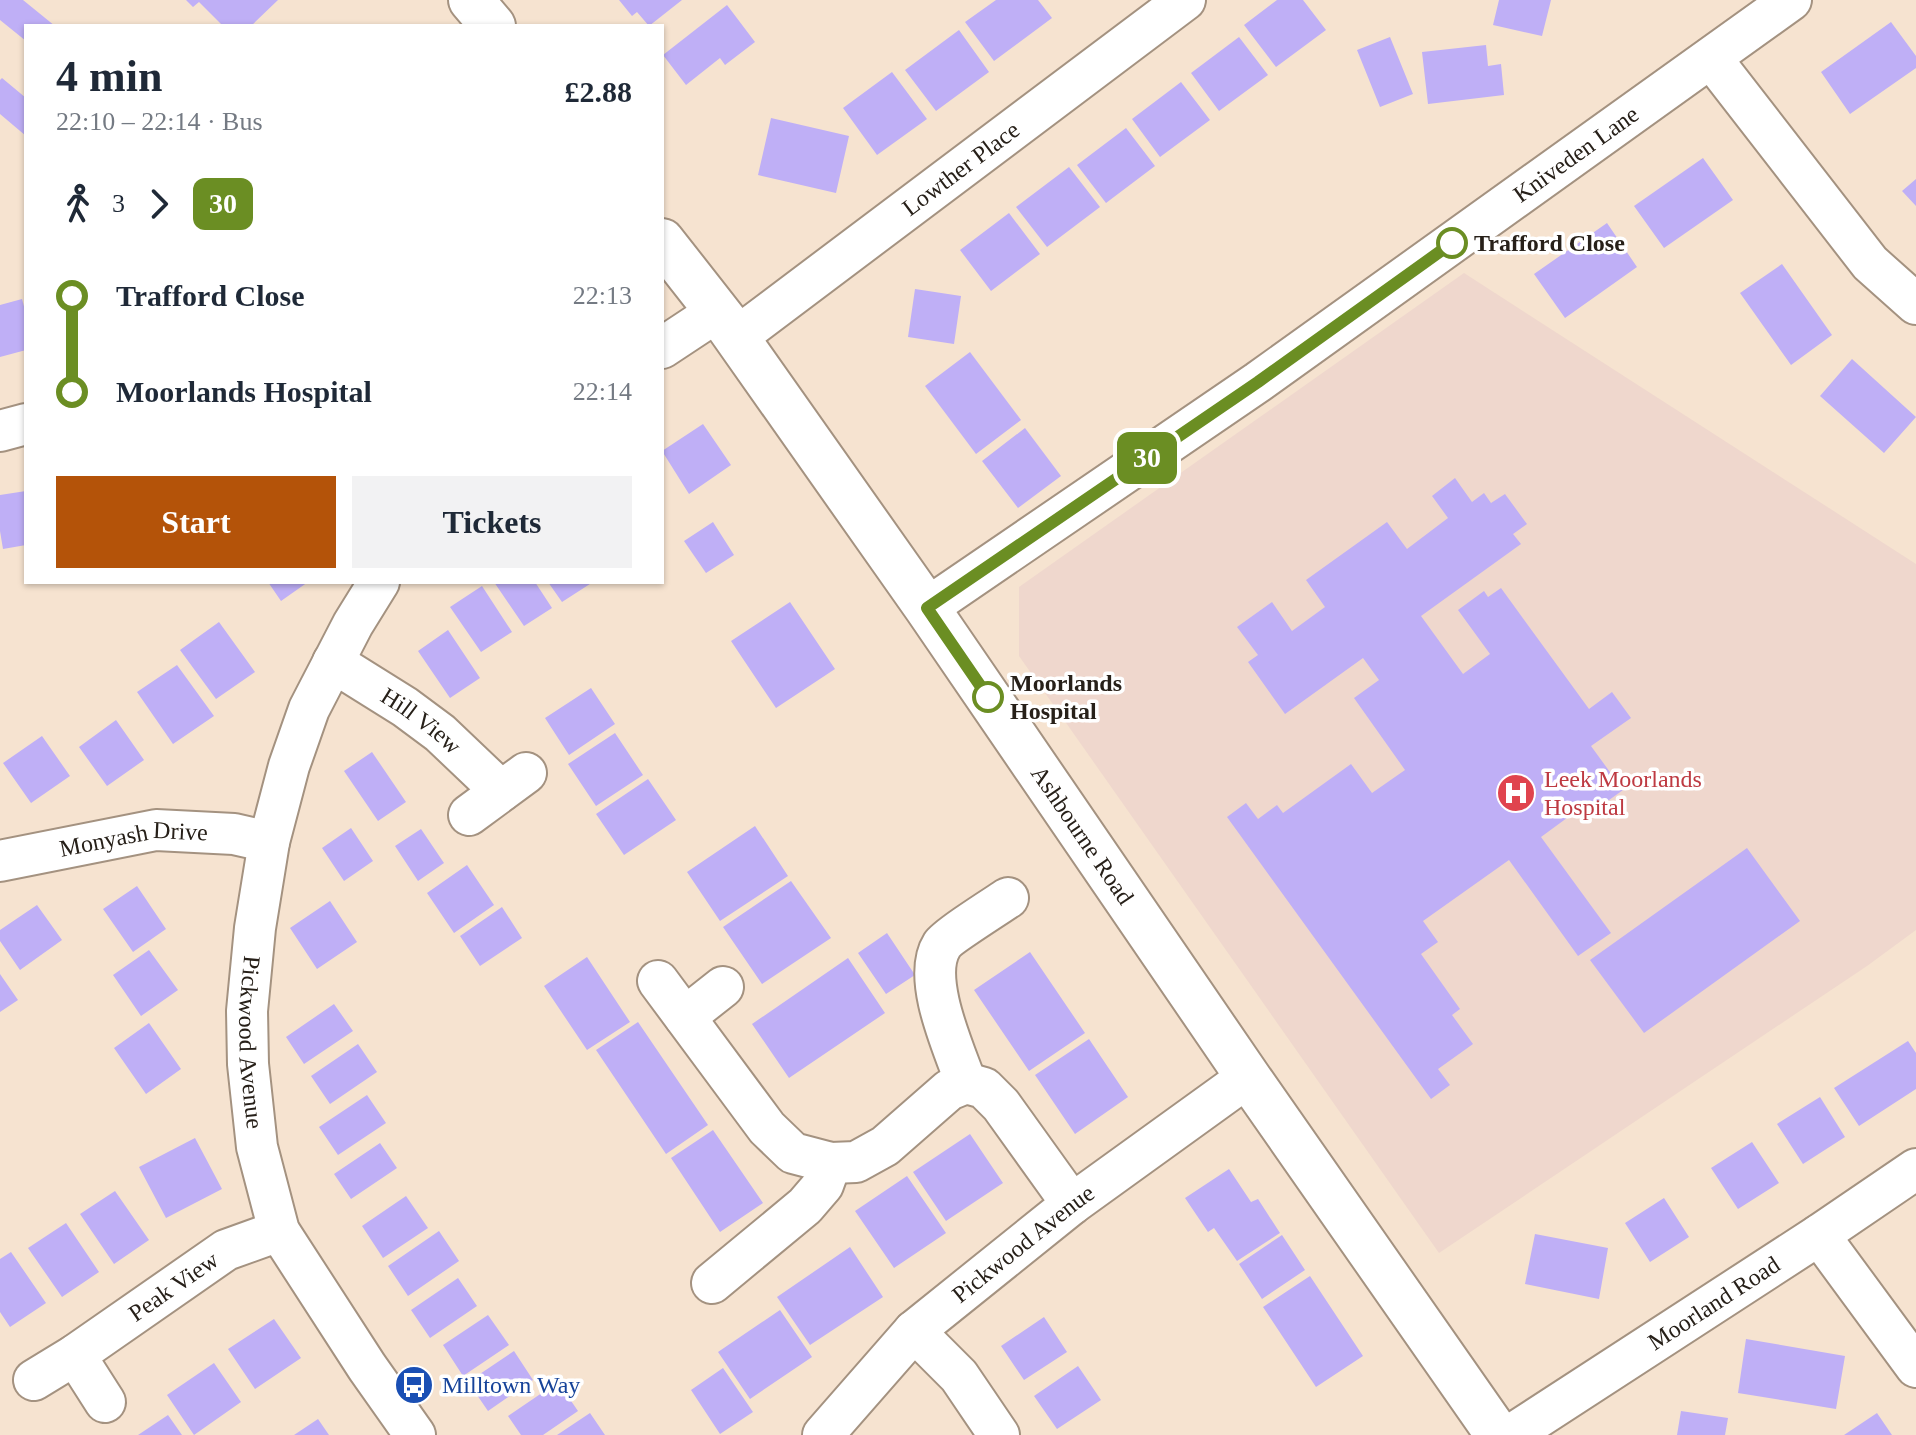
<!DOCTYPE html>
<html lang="en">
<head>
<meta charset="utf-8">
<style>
	body { margin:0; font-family:"Times New Roman",serif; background:#f2f2f3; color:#1f2937; height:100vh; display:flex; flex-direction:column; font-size:30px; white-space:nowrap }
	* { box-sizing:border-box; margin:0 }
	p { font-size:26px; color:#747a83 }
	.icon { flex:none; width:44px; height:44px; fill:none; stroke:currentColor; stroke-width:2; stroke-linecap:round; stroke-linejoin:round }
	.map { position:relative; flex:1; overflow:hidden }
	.panel { position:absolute; left:24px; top:24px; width:640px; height:560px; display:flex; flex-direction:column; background:#fff; border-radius:0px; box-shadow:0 2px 6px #0004 }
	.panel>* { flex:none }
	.badge { padding:0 16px; border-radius:12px; font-size:28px; line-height:52px }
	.map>.badge { position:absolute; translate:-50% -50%; box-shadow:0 0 0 4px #fff }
	.legs { display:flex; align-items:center; gap:12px; height:88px; padding:0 32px; font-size:26px }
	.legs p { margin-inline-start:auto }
	.summary { display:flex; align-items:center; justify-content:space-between; height:136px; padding:0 32px }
	h1 { font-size:44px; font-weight:700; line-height:60px }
	.action { display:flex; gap:16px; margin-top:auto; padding:16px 32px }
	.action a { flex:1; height:92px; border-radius:0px; background:#b45309; color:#fff; font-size:32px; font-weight:700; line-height:92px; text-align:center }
	.action a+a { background:#f2f2f3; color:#1f2937 }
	ul { padding:0 32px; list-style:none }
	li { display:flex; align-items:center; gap:28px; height:96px; font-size:30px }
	li i { display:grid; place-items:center; width:12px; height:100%; margin:0 10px; background:currentColor }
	li i::after { content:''; width:20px; height:20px; margin:-10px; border:6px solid; border-radius:50%; background:#fff }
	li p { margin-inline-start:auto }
	li:first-child i { background:linear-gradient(#0000 50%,currentColor 0) }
	li:last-child i { background:linear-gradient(currentColor 50%,#0000 0) }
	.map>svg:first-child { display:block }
</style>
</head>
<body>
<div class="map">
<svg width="1916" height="1435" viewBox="0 0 1916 1435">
	<rect width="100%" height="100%" fill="#f6e3d0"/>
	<path fill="#efd7cd" d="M 1464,273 L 1916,564 L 1916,930 L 1867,966 L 1439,1253 L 1019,656 L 1019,587 Z"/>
	<path fill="#bfaff6" d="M 0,0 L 23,0 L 55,26 L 26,26 L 26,41 L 0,20 Z
		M 186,0 L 278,0 L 251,26 L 223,26 L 199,2 L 193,7 Z
		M 619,0 L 682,0 L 649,26 L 637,12 L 632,16 Z
		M 996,0 L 1038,0 L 1052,18 L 994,61 L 965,22 Z
		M 1277,0 L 1303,0 L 1326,30 L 1276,67 L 1244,25 Z
		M 1499,0 L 1551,0 L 1542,36 L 1493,25 Z
		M 727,5 L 755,42 L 725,65 L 720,58 L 686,85 L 663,55 Z
		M 1891,22 L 1916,56 L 1916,68 L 1850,114 L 1821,72 Z
		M 959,30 L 989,72 L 936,111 L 905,70 Z
		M 1239,37 L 1268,75 L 1219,111 L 1191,73 Z
		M 1390,37 L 1413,94 L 1380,107 L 1357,50 Z
		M 1486,45 L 1488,66 L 1501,64 L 1504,95 L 1428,104 L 1422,52 Z
		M 892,72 L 927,119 L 877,155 L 843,108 Z
		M 2,78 L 26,98 L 26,136 L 0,114 L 0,80 Z
		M 1181,82 L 1210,120 L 1160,157 L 1132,119 Z
		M 771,118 L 849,136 L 836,193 L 758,175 Z
		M 1126,128 L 1155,166 L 1106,203 L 1077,165 Z
		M 1703,158 L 1733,200 L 1664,248 L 1634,206 Z
		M 1069,167 L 1100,207 L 1047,247 L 1016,207 Z
		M 1916,179 L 1916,206 L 1902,191 Z
		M 1009,213 L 1040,254 L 991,291 L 960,250 Z
		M 1607,223 L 1637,267 L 1565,318 L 1534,274 Z
		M 1782,264 L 1832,335 L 1791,365 L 1740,293 Z
		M 915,289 L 961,296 L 954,344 L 908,337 Z
		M 22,299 L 26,314 L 26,350 L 0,357 L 0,305 Z
		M 970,352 L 1021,420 L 976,454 L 925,386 Z
		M 1852,359 L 1916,417 L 1884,453 L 1820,396 Z
		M 703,424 L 731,465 L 689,494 L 662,451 Z
		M 1025,428 L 1061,476 L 1018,508 L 982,461 Z
		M 1455,478 L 1472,502 L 1484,493 L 1491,503 L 1505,494 L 1527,524 L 1513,534 L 1521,544 L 1421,616 L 1463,674 L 1490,654 L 1458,610 L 1484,591 L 1488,597 L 1501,588 L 1589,709 L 1612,692 L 1631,718 L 1591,746 L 1623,790 L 1591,813 L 1586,804 L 1541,837 L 1611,933 L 1578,956 L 1509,860 L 1423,921 L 1438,942 L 1421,954 L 1460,1009 L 1452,1015 L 1473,1044 L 1438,1069 L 1450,1085 L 1431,1099 L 1227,817 L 1246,803 L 1258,819 L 1277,805 L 1283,813 L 1351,764 L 1372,793 L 1405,770 L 1354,698 L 1379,680 L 1363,658 L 1285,714 L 1248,662 L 1258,655 L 1237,627 L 1272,602 L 1292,631 L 1325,607 L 1306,580 L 1387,522 L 1407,549 L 1448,518 L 1432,496 Z
		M 26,491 L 26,545 L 3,549 L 0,531 L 0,495 Z
		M 713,522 L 734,555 L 706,573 L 684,541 Z
		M 268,582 L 308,582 L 281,601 Z
		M 494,582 L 535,582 L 552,608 L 524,626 Z
		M 548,582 L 593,582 L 562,602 Z
		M 482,586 L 512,632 L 481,652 L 450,607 Z
		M 790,602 L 835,669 L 776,708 L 731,641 Z
		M 219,622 L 255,672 L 216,699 L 180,650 Z
		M 448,630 L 480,678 L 450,698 L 418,651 Z
		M 177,665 L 214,716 L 173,744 L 137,692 Z
		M 591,688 L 615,724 L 569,755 L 545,718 Z
		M 116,720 L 144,760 L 107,786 L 79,747 Z
		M 615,733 L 643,775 L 596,806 L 568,764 Z
		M 42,736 L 70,776 L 31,803 L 3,763 Z
		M 372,752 L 406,802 L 378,821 L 344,771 Z
		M 648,779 L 676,820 L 624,855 L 596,814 Z
		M 755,826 L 788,876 L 720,921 L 687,872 Z
		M 351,828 L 373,861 L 344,881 L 322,848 Z
		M 421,829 L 444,863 L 418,881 L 395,846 Z
		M 1747,848 L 1800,921 L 1644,1033 L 1590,960 Z
		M 467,865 L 494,905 L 454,933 L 427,893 Z
		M 791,881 L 831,938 L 762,984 L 723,927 Z
		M 137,886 L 166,929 L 133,952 L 103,909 Z
		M 330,901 L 357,942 L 317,969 L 290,928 Z
		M 37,905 L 62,940 L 20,970 L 0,941 L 0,930 Z
		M 502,907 L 522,938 L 480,966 L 460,936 Z
		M 887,933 L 915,975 L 886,994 L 858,953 Z
		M 149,950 L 178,990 L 141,1016 L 113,975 Z
		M 1030,952 L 1085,1033 L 1029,1071 L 974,990 Z
		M 587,957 L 630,1022 L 587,1050 L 544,986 Z
		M 848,958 L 885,1013 L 789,1078 L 752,1024 Z
		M 0,974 L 18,1000 L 0,1012 Z
		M 334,1004 L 353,1031 L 304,1064 L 286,1037 Z
		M 638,1022 L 708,1125 L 666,1154 L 596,1050 Z
		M 149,1023 L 181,1069 L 146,1094 L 114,1048 Z
		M 1089,1039 L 1128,1097 L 1075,1134 L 1035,1075 Z
		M 1908,1041 L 1916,1053 L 1916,1089 L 1859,1126 L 1834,1088 Z
		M 358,1044 L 377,1072 L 330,1104 L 311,1076 Z
		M 367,1095 L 386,1123 L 338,1155 L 319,1127 Z
		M 1820,1097 L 1845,1137 L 1803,1164 L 1777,1124 Z
		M 713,1130 L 763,1203 L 720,1232 L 671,1158 Z
		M 970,1134 L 1003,1183 L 946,1221 L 913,1172 Z
		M 195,1138 L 222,1189 L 166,1218 L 139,1167 Z
		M 1752,1142 L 1779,1183 L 1738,1209 L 1711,1168 Z
		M 380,1143 L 397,1168 L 351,1199 L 334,1174 Z
		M 1229,1169 L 1251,1202 L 1258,1199 L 1280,1233 L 1237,1261 L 1214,1228 L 1208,1232 L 1185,1198 Z
		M 907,1176 L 946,1233 L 894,1268 L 855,1211 Z
		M 115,1191 L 149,1240 L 114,1264 L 80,1214 Z
		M 406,1196 L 428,1228 L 383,1258 L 362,1226 Z
		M 1664,1198 L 1689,1237 L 1650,1262 L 1625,1223 Z
		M 66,1223 L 99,1272 L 62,1297 L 28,1248 Z
		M 439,1231 L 459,1261 L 408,1296 L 388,1266 Z
		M 1535,1234 L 1608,1248 L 1599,1299 L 1525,1284 Z
		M 1282,1235 L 1305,1270 L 1262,1299 L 1239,1264 Z
		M 850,1247 L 883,1297 L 810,1345 L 777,1297 Z
		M 11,1252 L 46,1303 L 10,1327 L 0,1312 L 0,1259 Z
		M 1310,1276 L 1363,1356 L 1316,1387 L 1263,1307 Z
		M 458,1278 L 477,1306 L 430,1338 L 411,1310 Z
		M 780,1310 L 812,1357 L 750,1399 L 718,1352 Z
		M 488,1315 L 509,1345 L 463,1376 L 443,1345 Z
		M 1044,1317 L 1067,1352 L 1024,1380 L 1001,1346 Z
		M 274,1319 L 301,1358 L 255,1389 L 228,1349 Z
		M 1746,1339 L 1845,1356 L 1836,1409 L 1738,1393 Z
		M 514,1351 L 533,1380 L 488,1411 L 468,1382 Z
		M 214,1363 L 241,1402 L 194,1435 L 167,1395 Z
		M 1078,1366 L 1101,1400 L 1057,1429 L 1034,1396 Z
		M 723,1368 L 753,1412 L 720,1434 L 691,1390 Z
		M 558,1382 L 578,1411 L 543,1435 L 521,1435 L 508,1416 Z
		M 1681,1411 L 1728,1418 L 1725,1435 L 1677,1435 Z
		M 590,1413 L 605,1435 L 557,1435 Z
		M 1877,1413 L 1892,1435 L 1844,1435 Z
		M 168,1415 L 182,1435 L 138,1435 Z
		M 318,1419 L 329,1435 L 294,1435 Z"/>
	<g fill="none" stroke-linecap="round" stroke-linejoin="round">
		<defs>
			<g id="minor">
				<path d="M 1711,58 L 1870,263 L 1916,304"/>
				<path id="s1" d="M 737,337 L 1185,0"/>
				<path d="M 662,348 L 718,311"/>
				<path d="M 0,431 L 26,424"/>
				<path id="s2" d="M 379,582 L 353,624 L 309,709 L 289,766 L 269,842 L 255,928 L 247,1011 L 248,1064 L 257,1147 L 279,1231 L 367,1367 L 415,1435"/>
				<path id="s3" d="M 927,608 L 1258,382 L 1791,0"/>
				<path id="s4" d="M 333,662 L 405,707 L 440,733 L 501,791"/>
				<path d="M 469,815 L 526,773"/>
				<path id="s5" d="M 0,861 L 156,830 L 234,834 L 269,842"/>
				<path d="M 658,981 L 767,1128 L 793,1153 L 831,1163 L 856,1162 L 885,1146 L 949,1090 L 966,1083 L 984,1088 L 1001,1105 L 1072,1204"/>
				<path d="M 685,1017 L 723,987"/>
				<path d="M 966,1083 C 954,1049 921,978 942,945 C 947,937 996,906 1008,898"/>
				<path d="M 1819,1235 L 1916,1367"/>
				<path d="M 712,1283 L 805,1206 L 823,1185 L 831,1163"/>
				<path d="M 914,1331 L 959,1376 L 999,1435"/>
				<path d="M 75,1355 L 105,1402"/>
				<path id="s6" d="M 34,1380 L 75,1355 L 226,1250 L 279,1231"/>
				<path id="s7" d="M 823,1435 L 914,1331 L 1072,1204 L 1248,1077"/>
				<path id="s8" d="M 1511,1435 L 1819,1235 L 1916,1169"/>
			</g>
			<g id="trunk">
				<path d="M 471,0 L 493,26"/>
				<path id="s9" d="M 662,241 L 724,320 L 927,608 L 1248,1077 L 1498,1435"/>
			</g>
		</defs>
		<use href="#minor" stroke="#a49280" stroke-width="44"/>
		<use href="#trunk" stroke="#a49280" stroke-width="48"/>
		<use href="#minor" stroke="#fff" stroke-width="40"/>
		<use href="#trunk" stroke="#fff" stroke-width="44"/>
	</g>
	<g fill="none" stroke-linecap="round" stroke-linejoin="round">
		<defs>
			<path id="line-1" d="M 988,697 L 927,608 L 1258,382 L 1452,243"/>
		</defs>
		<use href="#line-1" stroke="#fff" stroke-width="18"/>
		<use href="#line-1" stroke="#6b8e23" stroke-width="12"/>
	</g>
	<defs>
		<symbol id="hospital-disc" viewBox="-11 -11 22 22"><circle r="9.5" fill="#e0444e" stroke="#fff"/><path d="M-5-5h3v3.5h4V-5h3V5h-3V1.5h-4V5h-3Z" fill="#fff"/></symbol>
		<symbol id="bus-disc" viewBox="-11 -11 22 22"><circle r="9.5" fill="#1a4fb4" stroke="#fff"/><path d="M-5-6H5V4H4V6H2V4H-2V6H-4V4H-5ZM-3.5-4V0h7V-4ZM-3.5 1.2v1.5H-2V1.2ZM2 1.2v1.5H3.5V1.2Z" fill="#fff"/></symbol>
	</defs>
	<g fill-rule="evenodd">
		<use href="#hospital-disc" x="1494" y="771" width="44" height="44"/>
		<use href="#bus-disc" x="392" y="1363" width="44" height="44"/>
	</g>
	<g fill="#fff" stroke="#6b8e23" stroke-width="4">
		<circle cx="1452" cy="243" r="14"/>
		<circle cx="988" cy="697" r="14"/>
	</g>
	<g text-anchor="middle" stroke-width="7" stroke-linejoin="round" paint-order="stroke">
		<g font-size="24" fill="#272019" stroke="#fff">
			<text dy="8" stroke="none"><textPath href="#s3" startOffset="792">Kniveden Lane</textPath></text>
			<text dy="8" stroke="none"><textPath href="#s1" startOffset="280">Lowther Place</textPath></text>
			<text dy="8" stroke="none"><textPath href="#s4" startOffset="106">Hill View</textPath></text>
			<text dy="8" stroke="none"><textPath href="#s9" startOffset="728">Ashbourne Road</textPath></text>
			<text dy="8" stroke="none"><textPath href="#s5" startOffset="136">Monyash Drive</textPath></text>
			<text dy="8" stroke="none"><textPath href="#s2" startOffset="486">Pickwood Avenue</textPath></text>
			<text dy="8" stroke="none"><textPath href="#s7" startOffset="278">Pickwood Avenue</textPath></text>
			<text dy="8" stroke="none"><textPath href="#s6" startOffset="168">Peak View</textPath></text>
			<text dy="8" stroke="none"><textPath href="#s8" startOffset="242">Moorland Road</textPath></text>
		</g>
		<g font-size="24" font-weight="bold" fill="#272019" stroke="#fff" text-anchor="start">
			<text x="1474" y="251">Trafford Close</text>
			<text x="1010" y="691">Moorlands<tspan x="1010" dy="28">Hospital</tspan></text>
		</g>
		<g font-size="24" fill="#be3a42" stroke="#fff" text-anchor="start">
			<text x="1544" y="787">Leek Moorlands<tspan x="1544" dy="28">Hospital</tspan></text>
		</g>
		<g font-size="24" fill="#164399" stroke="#fff" text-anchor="start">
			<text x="442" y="1393">Milltown Way</text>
		</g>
	</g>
</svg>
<b class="badge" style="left:1147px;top:458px;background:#6b8e23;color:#fff">30</b>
<section class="panel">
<div class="summary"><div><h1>4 min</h1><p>22:10 – 22:14 · Bus</p></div><b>£2.88</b></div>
<div class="legs"><svg class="icon" aria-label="walk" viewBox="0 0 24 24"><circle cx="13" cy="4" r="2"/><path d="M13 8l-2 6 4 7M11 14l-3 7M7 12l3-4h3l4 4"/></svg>3<svg class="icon" aria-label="forward" viewBox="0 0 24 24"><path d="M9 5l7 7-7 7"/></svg><b class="badge" style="background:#6b8e23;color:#fff">30</b></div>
<ul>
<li><i style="color:#6b8e23"></i><b>Trafford Close</b><p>22:13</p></li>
<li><i style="color:#6b8e23"></i><b>Moorlands Hospital</b><p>22:14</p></li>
</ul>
<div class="action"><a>Start</a><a>Tickets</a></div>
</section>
</div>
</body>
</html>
